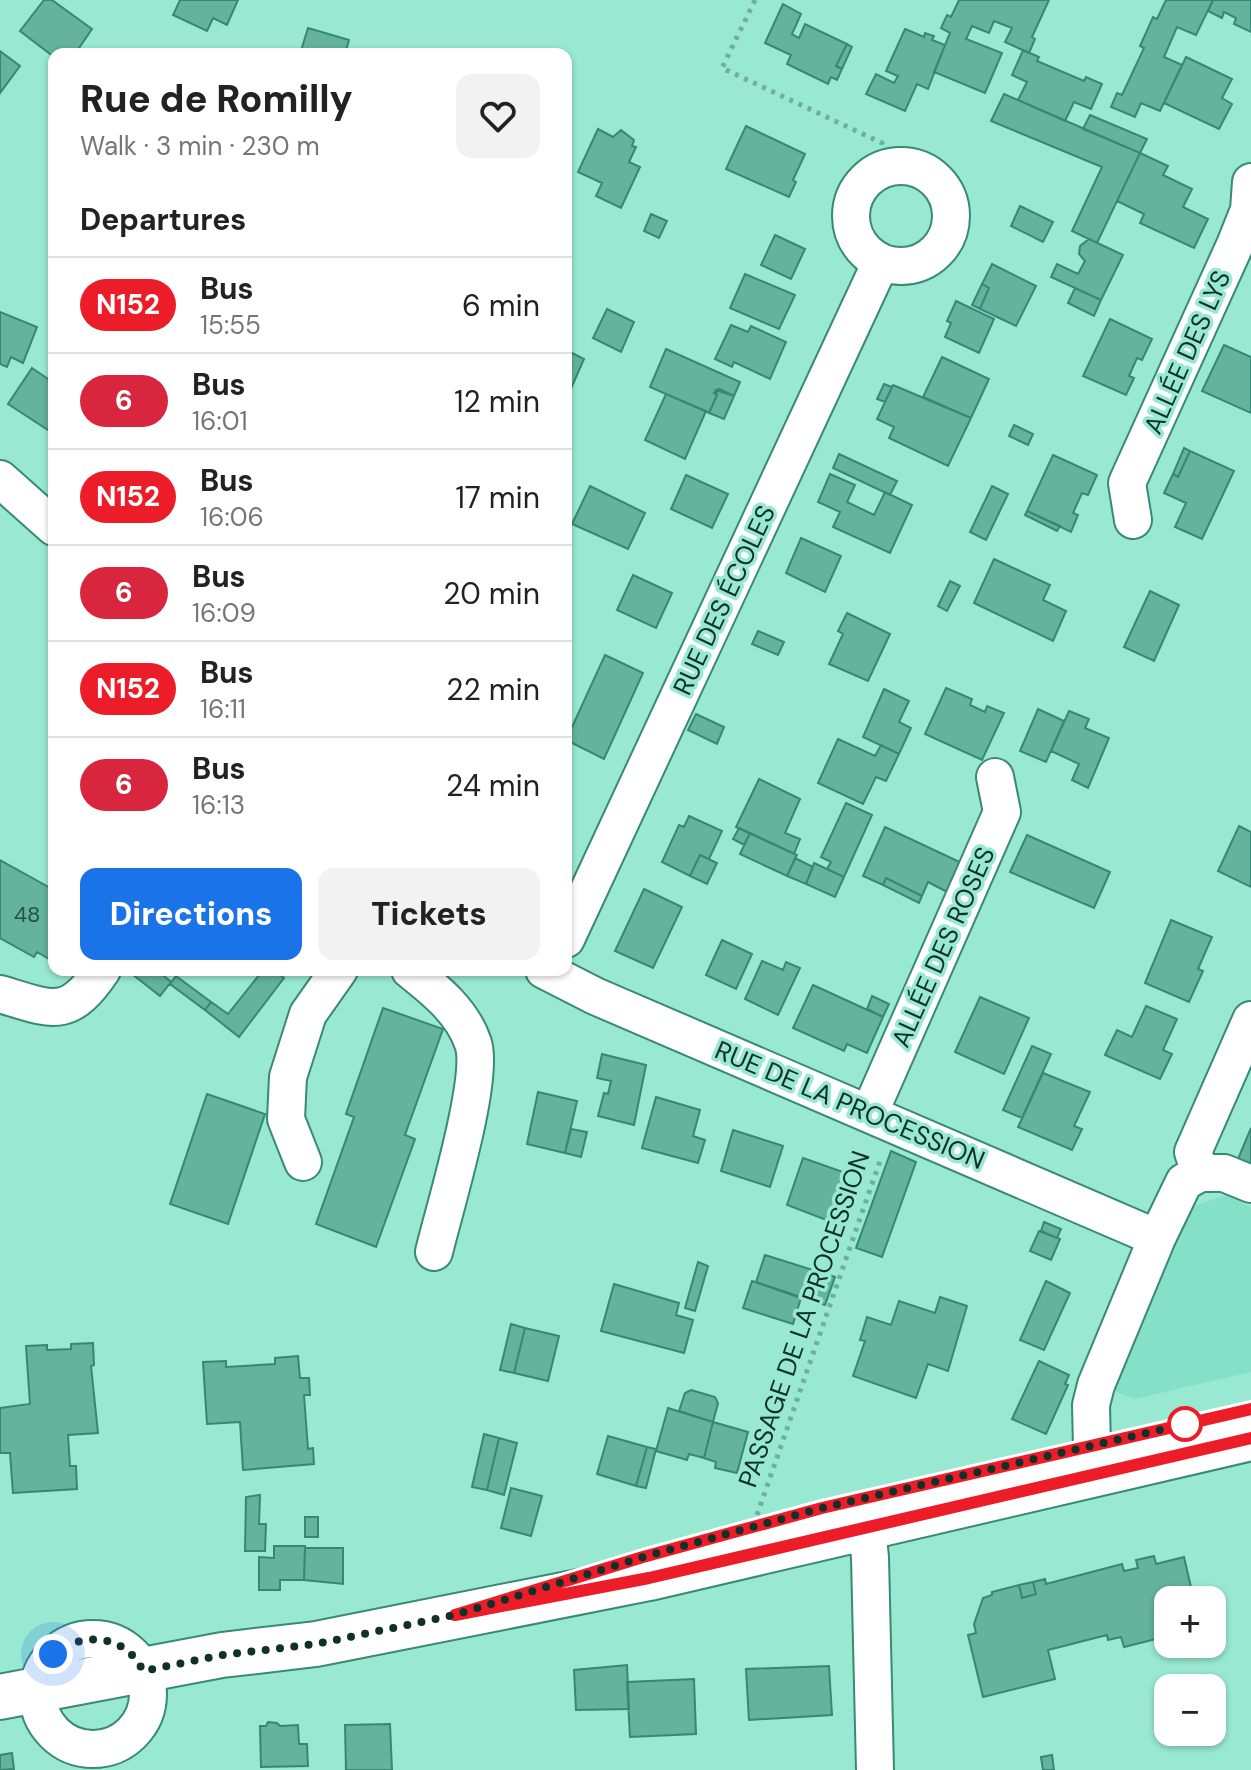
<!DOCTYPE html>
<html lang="en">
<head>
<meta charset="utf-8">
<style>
	body { margin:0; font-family:"DM Sans",sans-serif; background:#f2f2f2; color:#222; height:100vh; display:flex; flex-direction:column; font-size:30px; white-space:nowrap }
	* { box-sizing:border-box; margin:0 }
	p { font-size:26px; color:#767676 }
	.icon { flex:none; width:44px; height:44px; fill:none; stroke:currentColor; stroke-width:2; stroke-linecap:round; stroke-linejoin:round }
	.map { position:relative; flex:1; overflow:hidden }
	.side { position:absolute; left:48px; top:48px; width:524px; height:928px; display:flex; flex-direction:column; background:#fff; border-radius:16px; box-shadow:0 2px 6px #0004 }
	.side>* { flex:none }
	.badge { padding:0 16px; border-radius:26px; font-size:28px; line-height:52px }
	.tools { position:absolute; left:1154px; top:1586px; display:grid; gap:16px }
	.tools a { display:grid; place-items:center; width:72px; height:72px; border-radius:16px; background:#fff; box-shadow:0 2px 6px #0004; font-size:40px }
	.you { position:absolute; width:40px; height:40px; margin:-20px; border:6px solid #fff; border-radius:50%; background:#1a73e8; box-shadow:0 0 0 12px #1a73e833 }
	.map>.badge { position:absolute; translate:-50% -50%; box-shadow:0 0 0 4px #fff }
	h2 { padding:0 32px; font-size:30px; line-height:72px }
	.round { display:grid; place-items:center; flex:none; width:84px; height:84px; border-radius:16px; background:#f2f2f2 }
	.overview { display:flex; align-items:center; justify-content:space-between; height:136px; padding:0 32px }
	h1 { font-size:38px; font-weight:800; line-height:60px }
	.action { display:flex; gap:16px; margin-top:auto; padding:16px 32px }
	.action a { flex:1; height:92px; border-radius:16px; background:#1a73e8; color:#fff; font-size:32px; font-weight:800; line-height:92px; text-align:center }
	.action a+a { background:#f2f2f2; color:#222 }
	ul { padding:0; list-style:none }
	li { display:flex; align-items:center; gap:24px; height:96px; padding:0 32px; border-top:2px solid #e0e0e0 }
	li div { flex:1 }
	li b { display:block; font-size:30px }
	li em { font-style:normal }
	li .badge { min-width:88px; font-weight:700; text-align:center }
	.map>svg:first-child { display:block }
</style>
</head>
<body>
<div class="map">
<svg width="1251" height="1770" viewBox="0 0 1251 1770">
	<rect width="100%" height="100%" fill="#99e9d2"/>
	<path fill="#84e0c6" d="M 1226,1195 L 1251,1207 L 1251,1372 L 1134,1399 L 1110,1389 L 1188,1208 Z"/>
	<path fill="#63b39d" stroke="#368874" stroke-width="2" d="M 44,0 L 52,0 L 92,29 L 75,54 L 54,54 L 54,57 L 20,31 Z
		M 180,0 L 238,0 L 227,25 L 213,18 L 207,31 L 173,15 Z
		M 959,0 L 1049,0 L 1032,37 L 1035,39 L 1029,53 L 1005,42 L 1012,28 L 994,21 L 989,33 L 972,26 L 966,39 L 1002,53 L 985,93 L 934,72 L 950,33 L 941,28 L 947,15 L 951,17 Z
		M 1166,0 L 1213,0 L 1196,35 L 1177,27 L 1164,57 L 1182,65 L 1160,111 L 1141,103 L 1135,117 L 1111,107 L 1117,93 L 1122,95 L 1144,48 L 1140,46 L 1153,17 L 1157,19 Z
		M 1213,0 L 1251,0 L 1251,32 L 1234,24 L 1236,18 L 1224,12 L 1222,18 L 1208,11 Z
		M 783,4 L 801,14 L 792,34 L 799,38 L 805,24 L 847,44 L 836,66 L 842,69 L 837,80 L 831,77 L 828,84 L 787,64 L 791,55 L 765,43 Z
		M 308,28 L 349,40 L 345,54 L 300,54 Z
		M 905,29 L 924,37 L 925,33 L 934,36 L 932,40 L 945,45 L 928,89 L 917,84 L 905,111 L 866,94 L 876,74 L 894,83 L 898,76 L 886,71 Z
		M 847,44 L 852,47 L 842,69 L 836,66 Z
		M 1023,50 L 1039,57 L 1037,61 L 1084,81 L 1086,77 L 1102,84 L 1091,109 L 1074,102 L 1065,121 L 1018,100 L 1027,82 L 1012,75 Z
		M 0,51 L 20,66 L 0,93 Z
		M 1186,57 L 1232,79 L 1222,98 L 1232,104 L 1219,129 L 1164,103 Z
		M 1004,94 L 1140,153 L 1097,243 L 1072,231 L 1102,167 L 991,121 Z
		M 1090,115 L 1147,139 L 1140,153 L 1083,129 Z
		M 746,126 L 805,154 L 793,180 L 796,182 L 789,197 L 726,169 Z
		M 598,129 L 613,137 L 621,130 L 634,140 L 632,146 L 636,147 L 629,162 L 640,167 L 621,208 L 596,196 L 602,183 L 578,172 Z
		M 1140,153 L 1168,166 L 1163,175 L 1192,189 L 1183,207 L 1208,219 L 1194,248 L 1140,223 L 1144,214 L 1117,201 Z
		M 1020,206 L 1053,222 L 1043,242 L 1011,226 Z
		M 651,214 L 667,221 L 659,238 L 644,231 Z
		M 775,235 L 805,249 L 791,279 L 761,265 Z
		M 1089,239 L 1123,255 L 1101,300 L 1051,277 L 1057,264 L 1078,274 L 1085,261 L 1079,254 L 1080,246 Z
		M 992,264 L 1036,286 L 1016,326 L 980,309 L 989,288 L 982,284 Z
		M 745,274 L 795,295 L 779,329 L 730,308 Z
		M 982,284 L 989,288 L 980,309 L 972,305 Z
		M 1075,288 L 1101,300 L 1094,316 L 1068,303 Z
		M 956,301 L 994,319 L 979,353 L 945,337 L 951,323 L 947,321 Z
		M 607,309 L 634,322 L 621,352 L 593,338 Z
		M 0,312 L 37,327 L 23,363 L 11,357 L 7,367 L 0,364 Z
		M 1110,319 L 1152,339 L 1142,360 L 1137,358 L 1129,376 L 1134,378 L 1126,395 L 1083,376 Z
		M 731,325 L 748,332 L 751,326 L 786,342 L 770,379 L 734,362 L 732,367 L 715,359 Z
		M 1224,345 L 1251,357 L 1251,413 L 1202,391 Z
		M 666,349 L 740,382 L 734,396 L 716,390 L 717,395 L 709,413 L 650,387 Z
		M 566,350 L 584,359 L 566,400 Z
		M 942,357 L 989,379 L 971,418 L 923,397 Z
		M 32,368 L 54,383 L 54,434 L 8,404 Z
		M 884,384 L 892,387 L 885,402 L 877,399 Z
		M 893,385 L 971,418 L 948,466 L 889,438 L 894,427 L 877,419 Z
		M 719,389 L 734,396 L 724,419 L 709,413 L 717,395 L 714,393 Z
		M 666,394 L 706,411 L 685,459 L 645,440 Z
		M 1014,425 L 1033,434 L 1028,445 L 1009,436 Z
		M 1184,448 L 1190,451 L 1178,477 L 1173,474 Z
		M 1190,451 L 1234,471 L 1202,539 L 1175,527 L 1186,503 L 1164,493 L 1173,474 L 1178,477 Z
		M 839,454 L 897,481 L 890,495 L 833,468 Z
		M 1053,455 L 1097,475 L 1088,495 L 1082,493 L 1073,513 L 1078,515 L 1071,532 L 1027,511 Z
		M 830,474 L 855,485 L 847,502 L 874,515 L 885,492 L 912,505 L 890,553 L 833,527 L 840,512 L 818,502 Z
		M 686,475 L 728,494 L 712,528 L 671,509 Z
		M 590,486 L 645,513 L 628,549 L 572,524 Z
		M 992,486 L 1008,494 L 986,540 L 970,532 Z
		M 1027,511 L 1060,526 L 1057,531 L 1025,515 Z
		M 801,538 L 841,556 L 825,592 L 786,573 Z
		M 994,559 L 1050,585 L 1043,600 L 1066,611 L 1053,641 L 974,603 Z
		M 633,575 L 672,593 L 656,628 L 617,610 Z
		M 950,581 L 960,586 L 947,611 L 938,606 Z
		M 1150,591 L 1179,605 L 1154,661 L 1124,647 Z
		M 847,613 L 890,634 L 868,681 L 829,664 L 843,634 L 838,631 Z
		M 758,631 L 784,642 L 778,655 L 752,644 Z
		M 605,655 L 643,673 L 604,759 L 566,740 Z
		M 946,688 L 972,699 L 970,705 L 985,712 L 987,706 L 1004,713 L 982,760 L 925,734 Z
		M 884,689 L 909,701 L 899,722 L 911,728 L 899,754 L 863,737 Z
		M 1038,709 L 1064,721 L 1046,762 L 1020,751 Z
		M 1069,711 L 1089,719 L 1085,728 L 1109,738 L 1088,788 L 1072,780 L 1079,764 L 1051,751 Z
		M 696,714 L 724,727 L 717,744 L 688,730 Z
		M 838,739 L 875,756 L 881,745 L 899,754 L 886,781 L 876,777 L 863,804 L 818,783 Z
		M 759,779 L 800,799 L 785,833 L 800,839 L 794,854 L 736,827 Z
		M 846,803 L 872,815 L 844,877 L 827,869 L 831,862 L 821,857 Z
		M 689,816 L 722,831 L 709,859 L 700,855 L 690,876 L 662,862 L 679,825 L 684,827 Z
		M 1239,826 L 1251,832 L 1251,887 L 1218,871 Z
		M 885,827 L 966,865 L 953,895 L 928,882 L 922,896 L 886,878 L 883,885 L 863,876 Z
		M 739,828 L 750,833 L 744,845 L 733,839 Z
		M 750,833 L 797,855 L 787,876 L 740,854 Z
		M 1027,835 L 1110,872 L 1094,908 L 1010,872 Z
		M 700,855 L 717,863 L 707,884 L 690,876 Z
		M 795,858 L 813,867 L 806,884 L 787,876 Z
		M 0,860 L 54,890 L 51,960 L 37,952 L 34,957 L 0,938 Z
		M 814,863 L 844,877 L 835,897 L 806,884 Z
		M 886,878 L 922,896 L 919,903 L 883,885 Z
		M 644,889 L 682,907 L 653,968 L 615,951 Z
		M 1171,920 L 1212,937 L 1198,969 L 1203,971 L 1189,1002 L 1145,983 Z
		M 722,940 L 752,954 L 736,989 L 706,975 Z
		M 762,961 L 783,970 L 786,962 L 800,968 L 778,1015 L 745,999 Z
		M 127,970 L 157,970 L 171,982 L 160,996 Z
		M 263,970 L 270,975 L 274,970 L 284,978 L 239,1037 L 205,1010 L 211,1002 L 228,1014 Z
		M 176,976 L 211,1002 L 205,1010 L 170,984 Z
		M 813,985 L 883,1017 L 867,1053 L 847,1044 L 844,1051 L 793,1028 Z
		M 872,996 L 889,1004 L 883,1017 L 867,1009 Z
		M 980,997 L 1029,1018 L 1004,1074 L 955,1052 Z
		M 1146,1006 L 1177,1019 L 1163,1050 L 1172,1054 L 1160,1079 L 1105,1055 L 1117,1030 L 1132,1037 Z
		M 383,1008 L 443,1029 L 405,1135 L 415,1139 L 376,1247 L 316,1224 L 354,1117 L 346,1114 Z
		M 1032,1046 L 1051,1054 L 1022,1118 L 1003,1110 Z
		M 602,1054 L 646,1065 L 634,1125 L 598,1116 L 604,1093 L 608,1094 L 611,1081 L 597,1078 Z
		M 1043,1073 L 1090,1092 L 1074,1126 L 1082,1129 L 1072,1150 L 1018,1127 Z
		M 538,1092 L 577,1101 L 565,1153 L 527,1144 Z
		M 207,1094 L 265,1114 L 228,1224 L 170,1204 Z
		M 656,1097 L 700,1110 L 693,1136 L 705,1140 L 698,1163 L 642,1148 Z
		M 1251,1128 L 1251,1164 L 1238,1159 Z
		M 571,1129 L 587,1132 L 581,1157 L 565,1153 Z
		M 733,1130 L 783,1146 L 770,1187 L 721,1171 Z
		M 891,1151 L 916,1162 L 882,1257 L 856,1248 Z
		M 803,1158 L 846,1173 L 829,1221 L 787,1205 Z
		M 1044,1222 L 1061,1229 L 1057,1238 L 1041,1231 Z
		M 1039,1231 L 1060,1239 L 1051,1260 L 1030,1251 Z
		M 765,1255 L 835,1277 L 825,1305 L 756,1282 Z
		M 698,1262 L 708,1266 L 695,1311 L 685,1308 Z
		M 752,1281 L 801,1298 L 793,1324 L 743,1308 Z
		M 1046,1281 L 1070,1293 L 1044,1350 L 1020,1340 Z
		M 614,1284 L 679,1303 L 676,1315 L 693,1320 L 684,1353 L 601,1331 Z
		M 940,1297 L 967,1306 L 948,1371 L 928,1364 L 916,1398 L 853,1376 L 865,1341 L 860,1340 L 867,1317 L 891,1325 L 899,1301 L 935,1313 Z
		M 511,1324 L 525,1328 L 514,1373 L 500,1370 Z
		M 525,1328 L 559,1336 L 548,1381 L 514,1373 Z
		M 93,1343 L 94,1365 L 91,1366 L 98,1433 L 68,1435 L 70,1466 L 76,1466 L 77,1489 L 13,1493 L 10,1453 L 0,1453 L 0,1408 L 30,1404 L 26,1346 L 47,1345 L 47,1350 L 71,1349 L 71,1344 Z
		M 298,1356 L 300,1378 L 309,1378 L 310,1395 L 304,1395 L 308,1449 L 313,1448 L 314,1464 L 243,1470 L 240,1422 L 207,1424 L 203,1362 L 226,1361 L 226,1367 L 275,1364 L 275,1358 Z
		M 1039,1361 L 1069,1375 L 1065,1384 L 1068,1385 L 1046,1434 L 1012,1419 Z
		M 691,1390 L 715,1397 L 718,1403 L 713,1422 L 679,1411 L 685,1393 Z
		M 668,1408 L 713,1422 L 704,1458 L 689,1454 L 687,1460 L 656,1451 Z
		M 713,1422 L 748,1432 L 737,1473 L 715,1468 L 716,1462 L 704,1458 Z
		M 484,1434 L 499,1438 L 487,1490 L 472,1487 Z
		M 608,1436 L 647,1447 L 636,1486 L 597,1474 Z
		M 499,1438 L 517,1443 L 504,1495 L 487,1490 Z
		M 647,1447 L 656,1449 L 646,1488 L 636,1486 Z
		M 511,1488 L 542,1496 L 531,1536 L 501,1528 Z
		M 260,1495 L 259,1524 L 266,1524 L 265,1551 L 245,1551 L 246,1497 Z
		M 305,1517 L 318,1517 L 318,1537 L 305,1537 Z
		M 274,1546 L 305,1546 L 304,1580 L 280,1580 L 280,1590 L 259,1590 L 259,1557 L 274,1558 Z
		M 305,1548 L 343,1548 L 343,1584 L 304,1580 Z
		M 1154,1556 L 1156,1564 L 1184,1557 L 1194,1600 L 1168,1600 L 1168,1636 L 1124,1647 L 1121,1637 L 1108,1640 L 1107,1635 L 1048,1650 L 1055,1679 L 983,1697 L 968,1635 L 976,1633 L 974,1624 L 983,1598 L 992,1595 L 992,1592 L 1019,1585 L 1022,1598 L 1036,1594 L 1033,1582 L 1045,1579 L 1046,1584 L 1122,1564 L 1124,1571 L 1138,1568 L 1136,1560 Z
		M 1033,1582 L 1036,1594 L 1022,1598 L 1019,1585 Z
		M 627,1665 L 629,1709 L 576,1710 L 574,1670 Z
		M 829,1666 L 832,1715 L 749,1720 L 746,1669 Z
		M 694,1679 L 696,1734 L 630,1737 L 627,1682 Z
		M 268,1722 L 277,1723 L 280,1726 L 298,1725 L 299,1744 L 307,1744 L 308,1766 L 261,1767 L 260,1726 L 266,1726 Z
		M 390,1724 L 392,1770 L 346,1770 L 345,1725 Z
		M 12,1753 L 14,1769 L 0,1770 L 0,1755 Z
		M 1052,1755 L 1054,1770 L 1043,1770 L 1041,1757 Z"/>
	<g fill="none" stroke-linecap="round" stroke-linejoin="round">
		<defs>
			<path id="minor" d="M851 216a50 50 0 1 1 100 0a50 50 0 1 1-100 0Z
				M 0,479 L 54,527
				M 1133,520 L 1127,483 L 1235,245 L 1249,210 L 1251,182
				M 566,939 L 881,262
				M 410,970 C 435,990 462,1011 473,1043 C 485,1078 444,1210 434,1252
				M 544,970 L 595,996 L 1157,1238
				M 0,994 C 51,1009 68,1021 102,970
				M 869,1114 L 1002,812 L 995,777
				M 303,1162 L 286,1119 L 288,1077 L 308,1014 L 339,970
				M 1200,1173 L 1193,1152 L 1251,1020
				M 1092,1447 L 1091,1405 L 1096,1385 L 1157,1238 L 1184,1182 L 1200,1173 L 1224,1173 L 1251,1184
				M 867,1527 L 870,1558 L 875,1770
				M38 1694a55 55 0 1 1 110 0a55 55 0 1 1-110 0Z"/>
			<path id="major" d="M 0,1697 L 222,1655 L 316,1644 L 649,1578 L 1251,1438"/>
		</defs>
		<use href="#minor" stroke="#388975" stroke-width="40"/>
		<use href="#major" stroke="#388975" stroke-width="48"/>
		<path stroke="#6eaf9d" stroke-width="5" stroke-dasharray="4 6" stroke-linecap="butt" d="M 755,0 L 722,68 L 882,143 L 885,168
			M 757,1515 L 881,1158"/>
		<use href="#minor" stroke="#fff" stroke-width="36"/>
		<use href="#major" stroke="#fff" stroke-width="44"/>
	</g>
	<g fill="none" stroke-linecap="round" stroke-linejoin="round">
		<defs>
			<path id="line" d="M 1251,1409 L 822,1508 L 643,1557 L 455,1615 L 649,1578 L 1251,1438"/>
		</defs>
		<use href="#line" stroke="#fff" stroke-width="18"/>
		<use href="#line" stroke="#ed1c29" stroke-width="12"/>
		<path stroke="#0f3129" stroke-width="8" stroke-dasharray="0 14.4" d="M 53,1654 C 84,1631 125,1634 143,1671 L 222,1655 L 316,1644 L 455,1615 L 643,1557 L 822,1508 L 1190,1423 L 1185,1424"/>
	</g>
	<circle fill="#fff" stroke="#ed1c29" stroke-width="4" cx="1185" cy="1424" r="16"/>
	<g text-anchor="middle" stroke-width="7" stroke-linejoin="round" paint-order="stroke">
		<g font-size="22" fill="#245246">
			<text x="27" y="922">48</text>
		</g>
		<g font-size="26" fill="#0f3129" stroke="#99e9d2">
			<text transform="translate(1187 352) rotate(-66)" y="9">ALLÉE DES LYS</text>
			<text transform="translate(724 600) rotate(-65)" y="9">RUE DES ÉCOLES</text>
			<text transform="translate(943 947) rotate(-66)" y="9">ALLÉE DES ROSES</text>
			<text transform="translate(850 1105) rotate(23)" y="9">RUE DE LA PROCESSION</text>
			<text transform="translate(804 1319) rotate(-71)" y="9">PASSAGE DE LA PROCESSION</text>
		</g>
	</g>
</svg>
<div class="tools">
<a>+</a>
<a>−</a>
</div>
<div class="you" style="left:53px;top:1654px"></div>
<section class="side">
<div class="overview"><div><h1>Rue de Romilly</h1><p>Walk · 3 min · 230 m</p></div><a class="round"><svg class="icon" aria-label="heart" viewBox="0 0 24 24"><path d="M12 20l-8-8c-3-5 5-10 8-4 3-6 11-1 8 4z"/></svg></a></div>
<h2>Departures</h2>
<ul>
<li><span class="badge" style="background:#ed1c29;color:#fff">N152</span><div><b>Bus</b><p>15:55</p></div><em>6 min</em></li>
<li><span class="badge" style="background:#d7263d;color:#fff">6</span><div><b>Bus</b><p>16:01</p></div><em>12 min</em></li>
<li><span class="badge" style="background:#ed1c29;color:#fff">N152</span><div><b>Bus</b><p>16:06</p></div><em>17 min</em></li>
<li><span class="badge" style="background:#d7263d;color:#fff">6</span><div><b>Bus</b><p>16:09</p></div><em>20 min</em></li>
<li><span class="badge" style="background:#ed1c29;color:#fff">N152</span><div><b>Bus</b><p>16:11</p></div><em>22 min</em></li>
<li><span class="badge" style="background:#d7263d;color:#fff">6</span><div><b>Bus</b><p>16:13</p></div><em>24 min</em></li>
</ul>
<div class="action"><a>Directions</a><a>Tickets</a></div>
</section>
</div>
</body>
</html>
